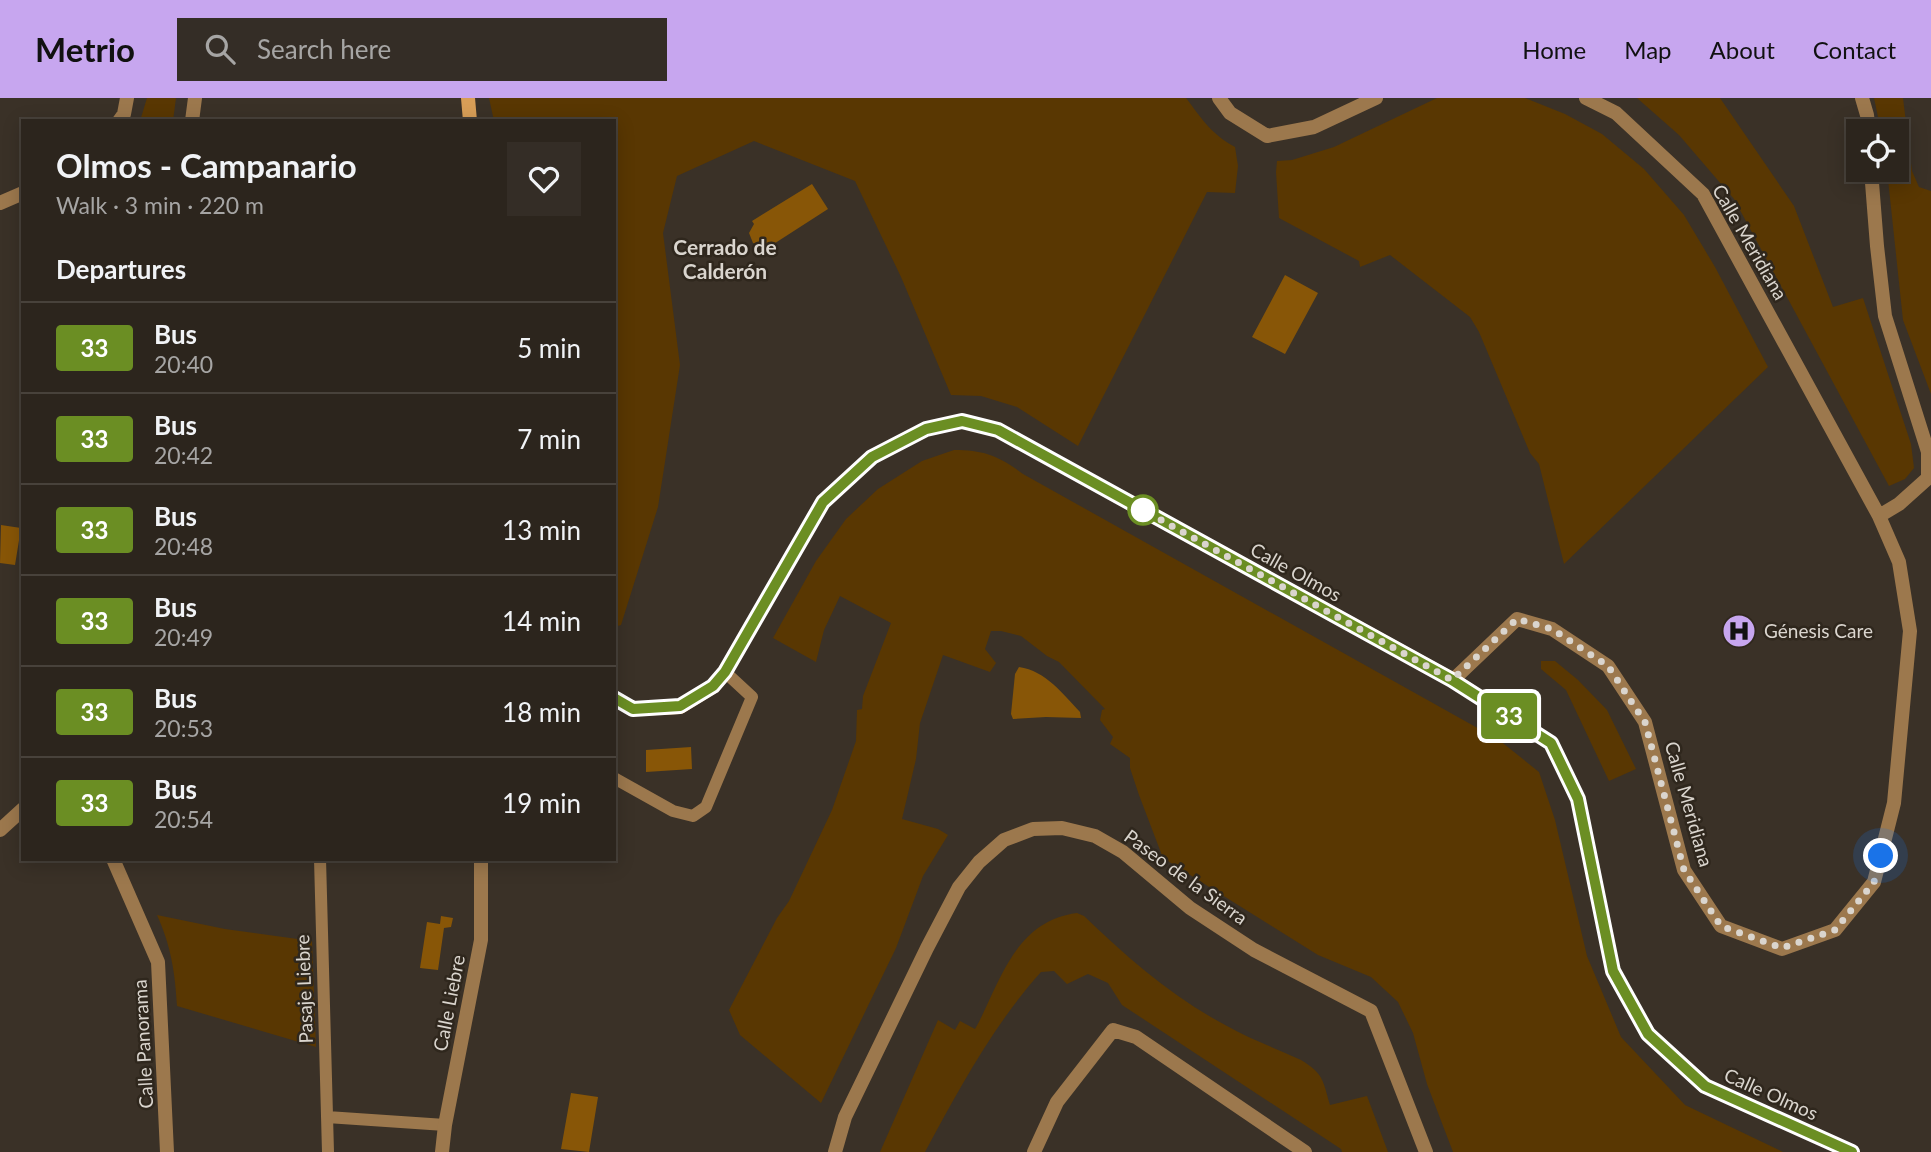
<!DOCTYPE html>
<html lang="en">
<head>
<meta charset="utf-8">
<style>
	body { margin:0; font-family:Lato,sans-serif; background:#342d26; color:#f1f3f6; height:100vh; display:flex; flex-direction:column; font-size:26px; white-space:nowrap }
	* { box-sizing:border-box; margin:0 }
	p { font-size:23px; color:#a6a5a4 }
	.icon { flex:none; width:38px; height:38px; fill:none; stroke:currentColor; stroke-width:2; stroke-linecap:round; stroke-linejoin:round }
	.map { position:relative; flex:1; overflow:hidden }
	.sheet { position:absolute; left:21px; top:21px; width:595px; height:742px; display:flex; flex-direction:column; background:#2c251d; border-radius:0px; box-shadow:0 4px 18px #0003,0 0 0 2px #48423b }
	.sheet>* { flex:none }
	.badge { padding:0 14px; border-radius:5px; font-size:24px; line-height:46px }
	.controls { position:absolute; left:1846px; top:21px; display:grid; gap:14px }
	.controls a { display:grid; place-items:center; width:63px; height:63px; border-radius:0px; background:#2c251d; box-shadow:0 4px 18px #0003,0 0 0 2px #48423b; font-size:35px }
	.you { position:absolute; width:35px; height:35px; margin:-18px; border:5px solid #fff; border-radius:50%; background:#1a73e8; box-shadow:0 0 0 10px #1a73e833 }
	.map>.badge { position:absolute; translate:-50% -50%; box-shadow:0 0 0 4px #fff }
	h2 { padding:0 35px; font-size:26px; line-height:63px }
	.round { display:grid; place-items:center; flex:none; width:74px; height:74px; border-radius:0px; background:#342d26 }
	.overview { display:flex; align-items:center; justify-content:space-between; height:119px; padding:0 35px }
	h1 { font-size:33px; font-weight:700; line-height:52px }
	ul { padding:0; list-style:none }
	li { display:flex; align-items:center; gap:21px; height:91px; padding:0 35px; border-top:2px solid #48423b }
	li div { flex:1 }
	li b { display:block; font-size:26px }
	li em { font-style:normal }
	li .badge { min-width:77px; font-weight:700; text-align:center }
	header { display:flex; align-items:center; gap:42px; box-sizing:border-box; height:98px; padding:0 35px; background:#c7a6ef; color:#111 }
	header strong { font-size:33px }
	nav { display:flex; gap:38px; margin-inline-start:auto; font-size:24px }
	.search { width:490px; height:63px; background:#342d26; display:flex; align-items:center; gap:18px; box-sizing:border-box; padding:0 24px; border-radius:0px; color:#a6a5a4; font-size:26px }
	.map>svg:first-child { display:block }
</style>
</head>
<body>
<header>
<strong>Metrio</strong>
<div class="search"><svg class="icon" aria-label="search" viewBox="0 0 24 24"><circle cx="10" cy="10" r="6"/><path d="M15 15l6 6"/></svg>Search here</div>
<nav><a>Home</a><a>Map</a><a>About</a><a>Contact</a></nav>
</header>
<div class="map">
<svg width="1931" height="1054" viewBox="0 0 1931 1054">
	<rect width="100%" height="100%" fill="#3a3127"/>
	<path fill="#593702" d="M 147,0 L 176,0 L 173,23 L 140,23 Z
		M 489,0 L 1186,0 C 1202,21 1211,36 1235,49 L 1238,68 L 1235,95 L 1207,94 L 1078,348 L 1017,309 L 981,298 L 951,297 L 901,179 L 855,83 L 754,43 L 677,78 L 663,135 L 680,267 L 658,409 L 621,527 L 614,529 L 614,23 L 494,23 Z
		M 1437,0 L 1525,0 L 1565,16 L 1602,36 L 1644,71 L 1684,117 L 1715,169 L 1768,269 L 1564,466 L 1539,366 L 1530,355 L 1479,234 L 1470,219 L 1390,157 L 1360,169 L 1359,163 L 1279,120 L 1276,74 L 1277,63 L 1292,62 L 1334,49 Z
		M 1637,0 L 1720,0 L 1794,108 L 1833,209 L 1863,200 L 1911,346 L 1914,370 L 1905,381 L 1889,388 L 1734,101 L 1679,37 Z
		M 1874,0 L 1903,0 L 1912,73 L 1919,89 L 1931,93 L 1931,296 L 1903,222 L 1887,72 L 1897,72 L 1897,33 L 1881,33 Z
		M 954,352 C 984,352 999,358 1023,376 L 1499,642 L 1539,674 L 1555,722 L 1587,858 L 1621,939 L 1685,1007 L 1783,1054 L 1453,1054 L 1427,986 L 1413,935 L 1398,904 L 1371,879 L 1318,857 L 1163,760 L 1139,697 L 1130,670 L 1130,660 L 1110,646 L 1113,639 L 1100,622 L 1102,612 L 1105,611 L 1059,564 L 1047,558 L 1021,538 L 1001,533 L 991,533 L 985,551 L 996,565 L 990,574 L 943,557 L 920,625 L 916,661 L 902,721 L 938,731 L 948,737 L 923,778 L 896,850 L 821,1005 L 740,937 L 729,912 L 777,820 L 789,803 L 832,712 L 856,643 L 857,612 L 862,611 L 863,598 L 891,525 L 840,498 L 824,532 L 816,564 L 773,540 L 816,463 L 846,421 L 878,391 L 922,363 Z
		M 1541,563 L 1555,563 L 1578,582 L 1607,612 L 1636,671 L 1609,683 L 1566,592 L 1541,571 Z
		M 1077,815 L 1084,818 C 1129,861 1172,899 1227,928 C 1250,941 1277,951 1301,962 C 1324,976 1323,983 1330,1007 L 1367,998 L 1388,1054 L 1342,1054 L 1341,1051 L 1122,907 L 1108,885 L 1088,876 L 1067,886 L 1054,873 L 1041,874 C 994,926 958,993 925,1054 L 880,1054 L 938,922 L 955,932 L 960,923 L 975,931 C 980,923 983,915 987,907 C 1007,864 1025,822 1077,815 Z
		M 157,817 L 225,831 L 312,843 L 316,949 L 177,908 C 175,874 171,848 157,817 Z"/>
	<path fill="#885607" d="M 812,86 L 828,111 L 769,149 L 766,146 L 759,147 L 753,145 L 749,135 L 754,126 L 752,123 Z
		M 1285,177 L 1318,195 L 1285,256 L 1252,239 Z
		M 1,427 L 21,430 L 15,467 L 0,465 Z
		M 1019,569 C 1046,573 1063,596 1080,614 L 1081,620 L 1046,619 L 1013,621 L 1011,616 L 1015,576 Z
		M 691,649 L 692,671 L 646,674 L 646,652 Z
		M 441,818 L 453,820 L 451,829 L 444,830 L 438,872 L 420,870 L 427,824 L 440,826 Z
		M 571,995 L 598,999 L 589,1054 L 561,1051 Z"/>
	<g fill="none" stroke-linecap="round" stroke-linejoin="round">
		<path stroke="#9c784d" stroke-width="12" d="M 614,680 L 673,713 L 693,718 L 706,709 L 752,599 L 725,574
			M 320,761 L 328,1054
			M 327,1019 L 445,1027"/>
		<path stroke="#9c784d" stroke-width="14" d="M 1219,0 L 1230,15 L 1267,38 L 1314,29 L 1376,0
			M 1862,0 L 1867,17 L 1869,33
			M 119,23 L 124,16 L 127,0
			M 192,23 L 195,0
			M 1871,72 L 1877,148 L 1885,218 L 1928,354 L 1928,380 L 1899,406 L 1879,418
			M 0,105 L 23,95
			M 1453,582 L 1517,521 L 1552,531 L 1608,568 L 1645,624 L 1684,772 L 1721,828 L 1782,851 L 1835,832 L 1874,784 L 1894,705 L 1910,533 L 1899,464 L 1879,418 L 1703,96 L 1616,15 L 1586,0
			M 0,732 L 23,711
			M 113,761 L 158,864 L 167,1054
			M 442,1054 L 445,1027 L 481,842 L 481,761
			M 835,1054 L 845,1019 L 927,850 L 959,789 L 979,764 L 1004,742 L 1033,731 L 1062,730 L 1095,738 L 1123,754 L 1190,810 L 1254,852 L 1371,913 L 1426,1054
			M 1034,1054 L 1057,1004 L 1113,932 L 1136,939 L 1305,1054"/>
		<path stroke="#d89e57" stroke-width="14" d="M 468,0 L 470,23
			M 614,600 L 633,611 L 680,609 L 714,588 L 725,574 L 823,404 L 872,359 L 926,331 L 962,323 L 998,332 L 1453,582 L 1551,645 L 1578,701 L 1613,873 L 1648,936 L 1705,988 L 1852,1054"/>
	</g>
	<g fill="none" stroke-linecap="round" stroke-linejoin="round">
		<defs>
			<path id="line" d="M 614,600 L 633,611 L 680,608 L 713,588 L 725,574 L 823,404 L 872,359 L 926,331 L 962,323 L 998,332 L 1452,582 L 1551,645 L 1578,701 L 1613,873 L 1648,936 L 1705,988 L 1852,1054"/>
		</defs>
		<use href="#line" stroke="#fff" stroke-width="16"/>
		<use href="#line" stroke="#6b8e23" stroke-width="10"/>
		<path stroke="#dad5ce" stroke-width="7" stroke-dasharray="0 12.6" d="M 1143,412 L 1141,411 L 1452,582 L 1517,521 L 1552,531 L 1608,568 L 1633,606 L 1645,624 L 1684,772 L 1721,828 L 1782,850 L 1835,832 L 1874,784 L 1881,758"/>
	</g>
	<defs>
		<symbol id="hospital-disc" viewBox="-11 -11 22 22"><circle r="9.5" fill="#c7a6ef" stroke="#2f271d"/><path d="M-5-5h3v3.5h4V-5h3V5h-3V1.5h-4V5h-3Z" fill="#111"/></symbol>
	</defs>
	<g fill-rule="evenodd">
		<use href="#hospital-disc" x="1720" y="514" width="38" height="38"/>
	</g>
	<circle fill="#fff" stroke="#6b8e23" stroke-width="3.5" cx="1143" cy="412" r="14"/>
	<g text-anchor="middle" stroke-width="5" stroke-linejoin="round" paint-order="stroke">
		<g font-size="19" fill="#dad5ce" stroke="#2f271d">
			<text transform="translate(1750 144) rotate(60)" y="7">Calle Meridiana</text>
			<text transform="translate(1296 474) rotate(29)" y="7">Calle Olmos</text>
			<text transform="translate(1689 706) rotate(74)" y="7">Calle Meridiana</text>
			<text transform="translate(1186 779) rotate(36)" y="7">Paseo de la Sierra</text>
			<text transform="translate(304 891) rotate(-92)" y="7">Pasaje Liebre</text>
			<text transform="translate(449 905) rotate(-79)" y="7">Calle Liebre</text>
			<text transform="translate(143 946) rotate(-93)" y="7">Calle Panorama</text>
			<text transform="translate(1771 996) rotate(24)" y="7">Calle Olmos</text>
		</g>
		<g font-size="19" fill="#dad5ce" stroke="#2f271d" text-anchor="start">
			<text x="1764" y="540">Génesis Care</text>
		</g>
		<g font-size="21" font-weight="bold" fill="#dad5ce" stroke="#2f271d">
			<text x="725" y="157">Cerrado de<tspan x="725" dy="24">Calderón</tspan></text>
		</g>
	</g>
</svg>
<div class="controls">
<a><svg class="icon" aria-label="locate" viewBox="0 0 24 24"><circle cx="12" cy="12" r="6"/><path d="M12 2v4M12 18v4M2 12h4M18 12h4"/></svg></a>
</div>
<div class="you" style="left:1881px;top:758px"></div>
<b class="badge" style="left:1509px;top:618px;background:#6b8e23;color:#fff">33</b>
<section class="sheet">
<div class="overview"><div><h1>Olmos - Campanario</h1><p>Walk · 3 min · 220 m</p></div><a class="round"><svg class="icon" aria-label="heart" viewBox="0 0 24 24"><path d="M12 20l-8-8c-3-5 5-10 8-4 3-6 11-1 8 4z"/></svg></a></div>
<h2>Departures</h2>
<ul>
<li><span class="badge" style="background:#6b8e23;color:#fff">33</span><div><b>Bus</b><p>20:40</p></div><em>5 min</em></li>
<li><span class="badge" style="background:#6b8e23;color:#fff">33</span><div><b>Bus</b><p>20:42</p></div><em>7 min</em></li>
<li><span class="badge" style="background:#6b8e23;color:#fff">33</span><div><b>Bus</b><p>20:48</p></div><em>13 min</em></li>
<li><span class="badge" style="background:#6b8e23;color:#fff">33</span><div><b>Bus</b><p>20:49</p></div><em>14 min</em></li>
<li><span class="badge" style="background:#6b8e23;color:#fff">33</span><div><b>Bus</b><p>20:53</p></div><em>18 min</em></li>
<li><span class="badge" style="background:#6b8e23;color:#fff">33</span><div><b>Bus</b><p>20:54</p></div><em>19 min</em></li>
</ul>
</section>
</div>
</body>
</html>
